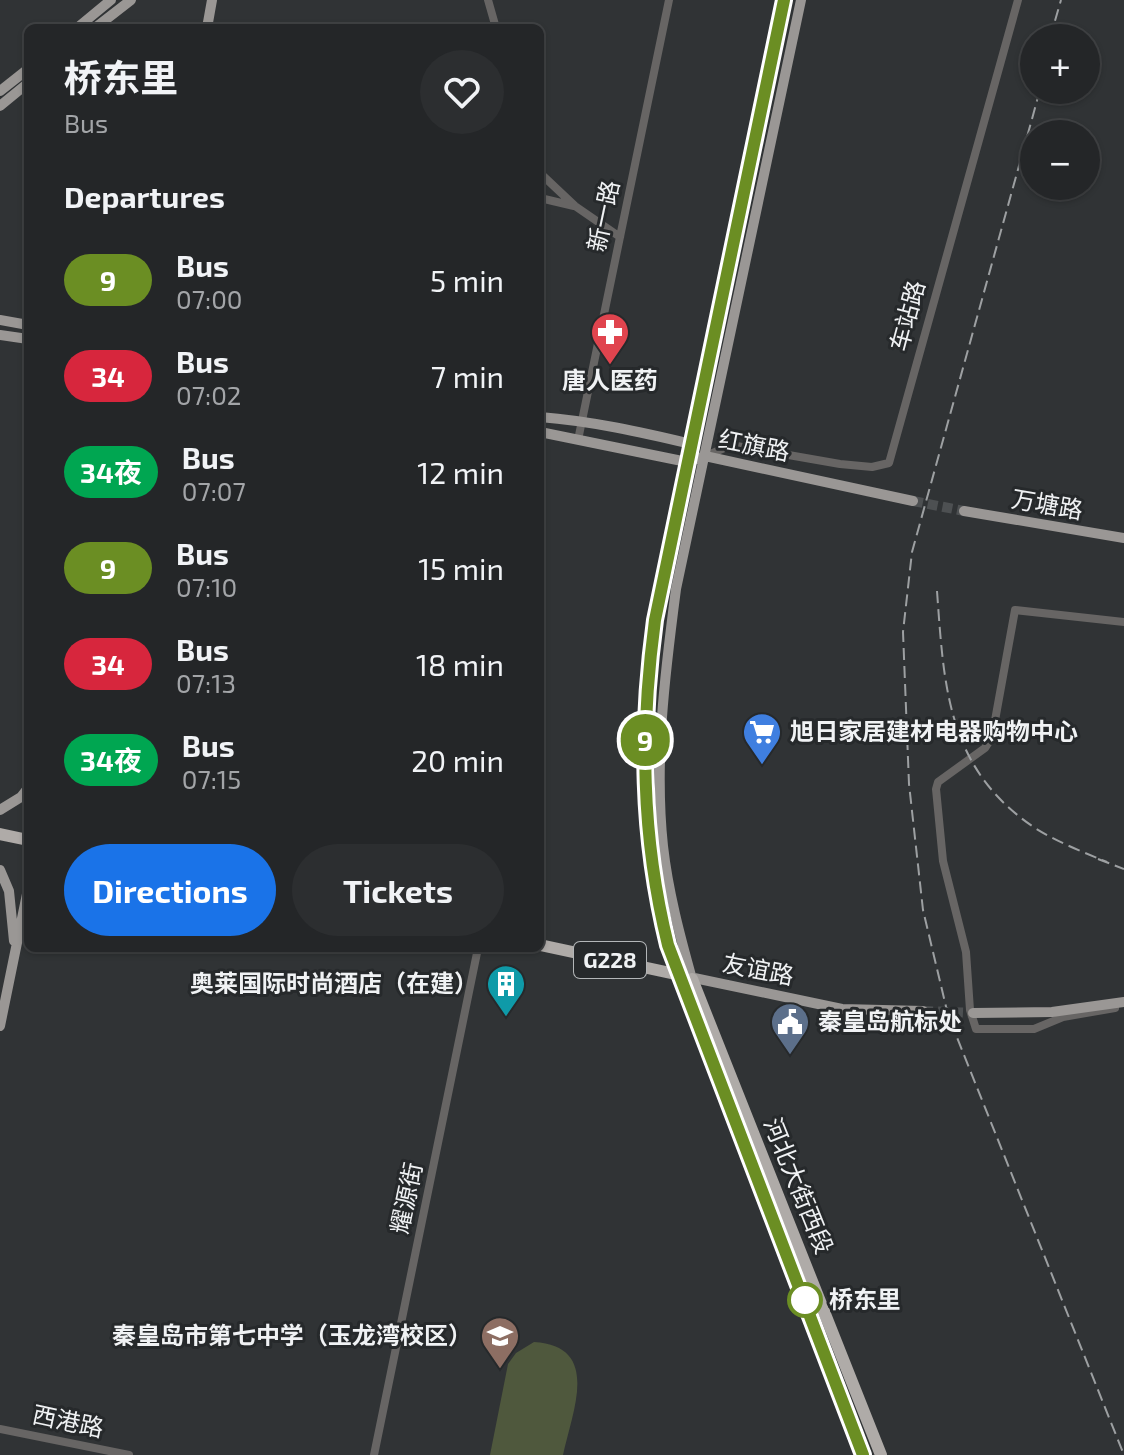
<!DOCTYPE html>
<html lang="en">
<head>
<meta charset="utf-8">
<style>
	body { margin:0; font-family:"Exo 2","Noto Sans SC",sans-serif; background:#2c2e30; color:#f1f3f6; height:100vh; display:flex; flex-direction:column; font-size:30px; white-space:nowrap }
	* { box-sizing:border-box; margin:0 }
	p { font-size:26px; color:#a3a5a8 }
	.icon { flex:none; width:44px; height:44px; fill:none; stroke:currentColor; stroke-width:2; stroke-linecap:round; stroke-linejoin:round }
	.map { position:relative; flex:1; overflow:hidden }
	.panel { position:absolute; left:24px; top:24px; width:520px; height:928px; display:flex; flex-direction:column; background:#242628; border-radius:12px; box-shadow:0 2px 6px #0004,0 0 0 2px #414345 }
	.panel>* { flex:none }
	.badge { padding:0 16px; border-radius:26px; font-size:28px; line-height:52px }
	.controls { position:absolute; left:1020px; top:24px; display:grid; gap:16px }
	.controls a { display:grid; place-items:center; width:80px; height:80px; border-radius:50%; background:#242628; box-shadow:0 2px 6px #0004,0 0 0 2px #414345; font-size:40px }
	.map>.badge { position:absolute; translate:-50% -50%; box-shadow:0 0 0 4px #fff }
	h2 { padding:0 40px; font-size:30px; line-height:72px }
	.round { display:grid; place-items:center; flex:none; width:84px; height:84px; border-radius:42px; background:#2c2e30 }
	.overview { display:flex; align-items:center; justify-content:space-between; height:136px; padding:0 40px }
	h1 { font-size:38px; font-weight:700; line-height:60px }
	.button { display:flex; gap:16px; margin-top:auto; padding:16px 40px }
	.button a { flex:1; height:92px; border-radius:48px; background:#1a73e8; color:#fff; font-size:32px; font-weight:700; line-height:92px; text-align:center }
	.button a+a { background:#2c2e30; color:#f1f3f6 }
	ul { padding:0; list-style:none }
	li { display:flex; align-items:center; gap:24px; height:96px; padding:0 40px }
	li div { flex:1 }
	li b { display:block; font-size:30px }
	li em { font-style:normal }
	li .badge { min-width:88px; font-weight:700; text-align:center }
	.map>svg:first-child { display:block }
</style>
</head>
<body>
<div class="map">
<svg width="1124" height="1455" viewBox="0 0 1124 1455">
	<rect width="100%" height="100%" fill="#303335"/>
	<path fill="#4f583d" d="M 534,1342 C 602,1346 572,1412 563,1455 L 490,1455 L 508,1364 L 516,1353 Z"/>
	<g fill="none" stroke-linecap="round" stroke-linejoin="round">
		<path stroke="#4d5052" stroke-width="10" stroke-dasharray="10 5" stroke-linecap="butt" d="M 913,501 L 964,511
			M 923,1011 L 973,1013"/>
		<path stroke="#676564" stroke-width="8" d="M 488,0 L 496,28
			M 540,173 L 575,206 L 620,237
			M 540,198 L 574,206
			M 578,440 L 669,0
			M 706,456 L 731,445 L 840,464 L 872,467 L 889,463 L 1018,0
			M 1115,1008 L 1063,1017 L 1034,1029 L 976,1029 L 970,1010 L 966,952 L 943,861 L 936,789 L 938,782 L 985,748 L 992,737 L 1015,610 L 1124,622
			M 0,1429 L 129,1455
			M 374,1455 L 478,948"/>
		<path stroke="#9a9795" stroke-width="10" d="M 784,0 L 655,620 C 638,738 635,864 680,975 L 842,1009 L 923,1011
			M 77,28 L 111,0
			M 95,28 L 131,0
			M 207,28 L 212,0
			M 0,91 L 28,69
			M 0,106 L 28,83
			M 0,320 L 28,325
			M 0,335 L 28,339
			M 540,417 C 591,421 641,432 691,444 L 695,447
			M 540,432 L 687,462 L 705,456 L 913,501
			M 964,511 L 1124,538
			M 0,810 L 21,797 L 28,788
			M 0,870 L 9,891 L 14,941
			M 692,979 C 680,936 668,891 663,846 C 654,761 665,673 676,589 L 801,0
			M 973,1013 L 1052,1012 L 1124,1002
			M 0,1026 L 28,889"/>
		<path stroke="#afaba8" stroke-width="12" d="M 0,834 L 28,840
			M 540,945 L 680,975 L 863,1455
			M 692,979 L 881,1455"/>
		<path stroke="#9da0a2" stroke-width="2" stroke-dasharray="12 6" stroke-linecap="butt" d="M 1050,38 L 1061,0
			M 1040,90 L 912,552 L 903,632 L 909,784 L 923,910 L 948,1015 L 1124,1455
			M 937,591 C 944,687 947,769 1035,828 C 1057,842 1083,852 1107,862
			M 1098,859 L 1124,869"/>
	</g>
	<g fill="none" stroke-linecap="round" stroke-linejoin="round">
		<defs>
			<path id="line" d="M 784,0 L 655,620 C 640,732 641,835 668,945 L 863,1455"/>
		</defs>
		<use href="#line" stroke="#fff" stroke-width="18"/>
		<use href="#line" stroke="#6b8e23" stroke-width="12"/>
	</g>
	<defs>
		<symbol id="pharmacy-pin" viewBox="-11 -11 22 30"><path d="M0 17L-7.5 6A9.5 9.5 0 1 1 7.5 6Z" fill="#e0444e" stroke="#26292b"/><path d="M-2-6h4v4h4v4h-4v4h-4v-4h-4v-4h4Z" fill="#fff"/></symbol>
		<symbol id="supermarket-pin" viewBox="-11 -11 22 30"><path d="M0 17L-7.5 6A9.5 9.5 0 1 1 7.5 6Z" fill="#3f7fe0" stroke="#26292b"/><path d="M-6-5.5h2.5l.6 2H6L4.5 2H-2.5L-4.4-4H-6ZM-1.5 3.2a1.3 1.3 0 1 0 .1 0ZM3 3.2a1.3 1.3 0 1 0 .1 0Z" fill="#fff"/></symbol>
		<symbol id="building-pin" viewBox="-11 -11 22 30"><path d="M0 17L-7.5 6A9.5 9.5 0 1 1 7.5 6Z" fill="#0f9aa8" stroke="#26292b"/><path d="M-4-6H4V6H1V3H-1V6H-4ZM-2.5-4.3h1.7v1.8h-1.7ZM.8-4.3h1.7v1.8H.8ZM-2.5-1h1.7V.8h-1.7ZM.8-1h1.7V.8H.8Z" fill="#fff"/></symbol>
		<symbol id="civic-pin" viewBox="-11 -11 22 30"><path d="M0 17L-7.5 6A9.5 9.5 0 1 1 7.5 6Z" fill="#5c6f8a" stroke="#26292b"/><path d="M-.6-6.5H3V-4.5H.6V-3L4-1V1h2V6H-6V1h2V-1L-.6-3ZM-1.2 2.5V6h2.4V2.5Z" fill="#fff"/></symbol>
		<symbol id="school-pin" viewBox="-11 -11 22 30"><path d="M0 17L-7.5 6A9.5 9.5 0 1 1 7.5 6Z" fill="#8d6e63" stroke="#26292b"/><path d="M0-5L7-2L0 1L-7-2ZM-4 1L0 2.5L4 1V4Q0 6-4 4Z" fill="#fff"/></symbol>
	</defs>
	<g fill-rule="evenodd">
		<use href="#pharmacy-pin" x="588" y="310" width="44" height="60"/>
		<use href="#supermarket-pin" x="740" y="710" width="44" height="60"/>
		<use href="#building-pin" x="484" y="962" width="44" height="60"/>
		<use href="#civic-pin" x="768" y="1000" width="44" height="60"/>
		<use href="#school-pin" x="478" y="1314" width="44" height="60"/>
	</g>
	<circle fill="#fff" stroke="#6b8e23" stroke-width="4" cx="805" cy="1300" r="16"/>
	<g text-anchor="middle" stroke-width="6" stroke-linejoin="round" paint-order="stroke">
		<rect fill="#26292b" stroke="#b3b6b8" stroke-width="2" x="574" y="942" width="72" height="36" rx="6"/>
		<g font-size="22" font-weight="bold" fill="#f0f2f4">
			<text x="610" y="968">G228</text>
		</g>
		<g font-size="24" fill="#f0f2f4" stroke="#26292b">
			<text transform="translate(604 216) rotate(-78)" y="8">新一路</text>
			<text transform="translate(908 316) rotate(-75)" y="8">车站路</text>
			<text transform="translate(754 446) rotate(11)" y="8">红旗路</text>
			<text transform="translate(1047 505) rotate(10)" y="8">万塘路</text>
			<text transform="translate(758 970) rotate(11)" y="8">友谊路</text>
			<text transform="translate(798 1186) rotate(68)" y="8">河北大街西段</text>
			<text transform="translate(407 1198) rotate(-78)" y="8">耀源街</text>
			<text transform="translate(68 1422) rotate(12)" y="8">西港路</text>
		</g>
		<g font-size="24" font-weight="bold" fill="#f0f2f4" stroke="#26292b" text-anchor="start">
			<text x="610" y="389" text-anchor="middle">唐人医药</text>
			<text x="790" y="740">旭日家居建材电器购物中心</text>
			<text x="478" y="992" text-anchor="end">奥莱国际时尚酒店（在建）</text>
			<text x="818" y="1030">秦皇岛航标处</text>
			<text x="472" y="1344" text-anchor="end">秦皇岛市第七中学（玉龙湾校区）</text>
		</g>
		<g font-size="24" font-weight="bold" fill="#f0f2f4" stroke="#26292b" text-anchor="start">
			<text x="829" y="1308">桥东里</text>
		</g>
	</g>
</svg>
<div class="controls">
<a>+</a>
<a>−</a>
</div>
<b class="badge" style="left:645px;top:740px;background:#6b8e23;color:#fff">9</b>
<section class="panel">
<div class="overview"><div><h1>桥东里</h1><p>Bus</p></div><a class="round"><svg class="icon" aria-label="heart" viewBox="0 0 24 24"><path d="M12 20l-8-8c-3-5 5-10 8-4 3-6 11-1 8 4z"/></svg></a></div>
<h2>Departures</h2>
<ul>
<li><span class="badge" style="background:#6b8e23;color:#fff">9</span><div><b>Bus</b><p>07:00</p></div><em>5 min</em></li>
<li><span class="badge" style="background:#d7263d;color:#fff">34</span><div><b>Bus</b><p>07:02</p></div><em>7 min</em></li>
<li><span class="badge" style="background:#00a651;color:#fff">34夜</span><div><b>Bus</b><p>07:07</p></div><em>12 min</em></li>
<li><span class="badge" style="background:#6b8e23;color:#fff">9</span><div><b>Bus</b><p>07:10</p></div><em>15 min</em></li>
<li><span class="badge" style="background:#d7263d;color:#fff">34</span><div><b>Bus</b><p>07:13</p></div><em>18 min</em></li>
<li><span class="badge" style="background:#00a651;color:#fff">34夜</span><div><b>Bus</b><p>07:15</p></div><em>20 min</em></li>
</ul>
<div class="button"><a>Directions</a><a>Tickets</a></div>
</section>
</div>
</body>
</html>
